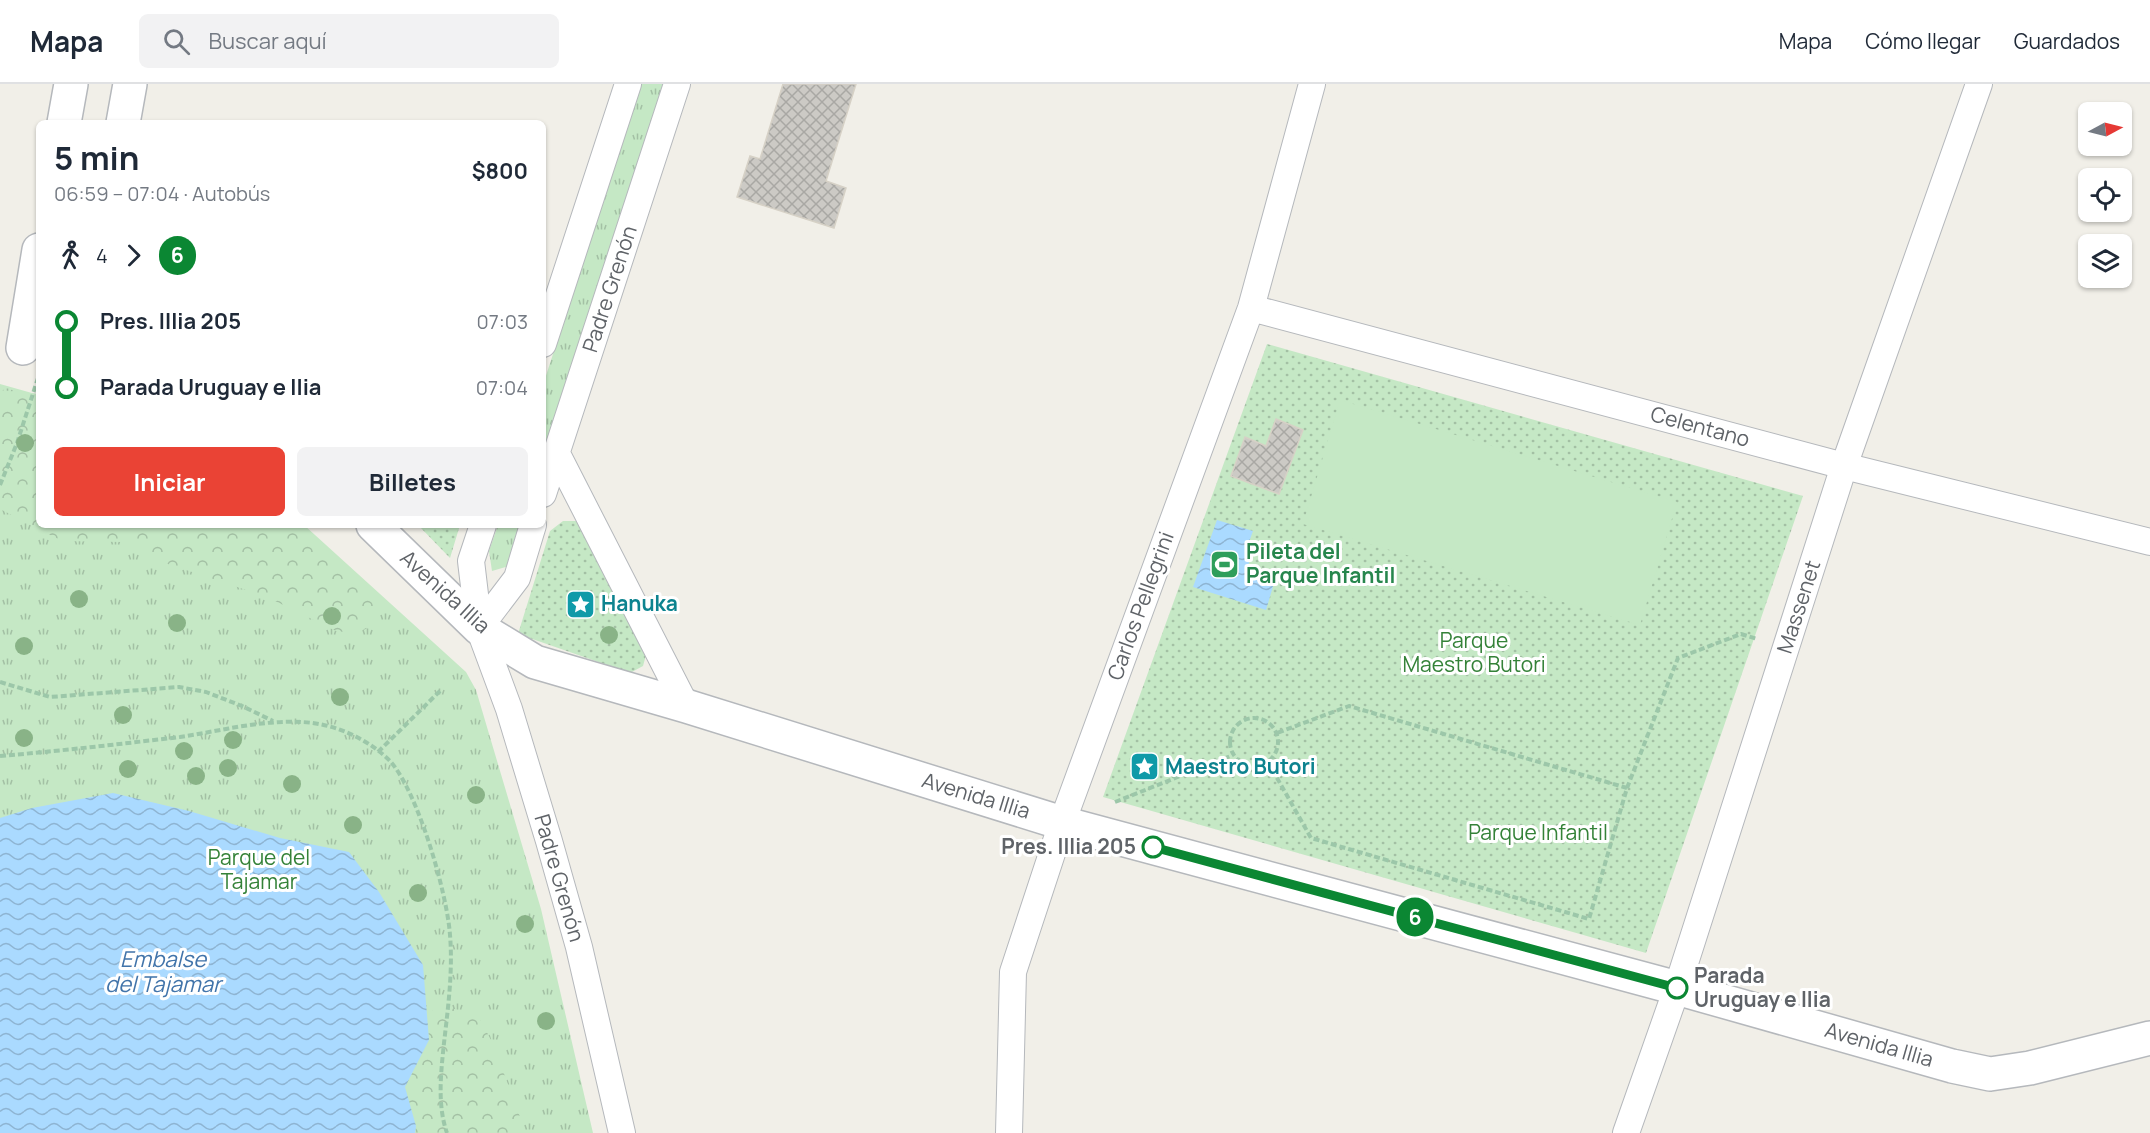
<!DOCTYPE html>
<html lang="es">
<head>
<meta charset="utf-8">
<style>
	body { margin:0; font-family:Manrope,sans-serif; background:#f2f2f3; color:#1f2937; height:100vh; display:flex; flex-direction:column; font-size:22px; white-space:nowrap }
	* { box-sizing:border-box; margin:0 }
	p { font-size:20px; color:#747a83 }
	.icon { flex:none; width:33px; height:33px; fill:none; stroke:currentColor; stroke-width:2; stroke-linecap:round; stroke-linejoin:round }
	.map { position:relative; flex:1; overflow:hidden }
	.sheet { position:absolute; left:36px; top:36px; width:510px; height:408px; display:flex; flex-direction:column; background:#fff; border-radius:9px; box-shadow:0 2px 4px #0004 }
	.sheet>* { flex:none }
	.badge { padding:0 12px; border-radius:20px; font-size:21px; line-height:39px }
	.needle { width:39px; rotate:83deg }
	.controls { position:absolute; left:2078px; top:18px; display:grid; gap:12px }
	.controls a { display:grid; place-items:center; width:54px; height:54px; border-radius:9px; background:#fff; box-shadow:0 2px 4px #0004; font-size:30px }
	.map>.badge { position:absolute; translate:-50% -50%; box-shadow:0 0 0 3px #fff }
	.legs { display:flex; align-items:center; gap:9px; height:66px; padding:0 18px; font-size:20px }
	.legs p { margin-inline-start:auto }
	.headline { display:flex; align-items:center; justify-content:space-between; height:102px; padding:0 18px }
	h1 { font-size:33px; font-weight:700; line-height:45px }
	.primary-button { display:flex; gap:12px; margin-top:auto; padding:12px 18px }
	.primary-button a { flex:1; height:69px; border-radius:9px; background:#ea4335; color:#fff; font-size:24px; font-weight:700; line-height:69px; text-align:center }
	.primary-button a+a { background:#f2f2f3; color:#1f2937 }
	ul { padding:0 18px; list-style:none }
	li { display:flex; align-items:center; gap:21px; height:66px; font-size:22px }
	li i { display:grid; place-items:center; width:9px; height:100%; margin:0 8px; background:currentColor }
	li i::after { content:''; width:15px; height:15px; margin:-8px; border:4px solid; border-radius:50%; background:#fff }
	li p { margin-inline-start:auto }
	li:first-child i { background:linear-gradient(#0000 50%,currentColor 0) }
	li:last-child i { background:linear-gradient(currentColor 50%,#0000 0) }
	header { display:flex; align-items:center; gap:36px; box-sizing:border-box; height:84px; padding:0 30px; background:#fff; border-bottom:2px solid #e0e1e3 }
	header strong { font-size:28px }
	nav { display:flex; gap:33px; margin-inline-start:auto; font-size:21px }
	.search { width:420px; height:54px; background:#f2f2f3; display:flex; align-items:center; gap:15px; box-sizing:border-box; padding:0 21px; border-radius:9px; color:#747a83; font-size:22px }
	.map>svg:first-child { display:block }
</style>
</head>
<body>
<header>
<strong>Mapa</strong>
<div class="search"><svg class="icon" aria-label="search" viewBox="0 0 24 24"><circle cx="10" cy="10" r="6"/><path d="M15 15l6 6"/></svg>Buscar aquí</div>
<nav><a>Mapa</a><a>Cómo llegar</a><a>Guardados</a></nav>
</header>
<div class="map">
<svg width="2150" height="1049" viewBox="0 0 2150 1049">
	<defs>
		<pattern id="grass-tufts" width="24" height="20" patternUnits="userSpaceOnUse" patternTransform="scale(1.5)"><rect width="24" height="20" fill="#c5e8c5"/><path d="M3 7l-1-3M5 7V3M7 7l1-3M15 17l-1-3M17 17v-4M19 17l1-3" fill="none" stroke="#a3c0a4"/></pattern>
		<pattern id="forest-crowns" width="20" height="18" patternUnits="userSpaceOnUse" patternTransform="scale(1.5)"><rect width="20" height="18" fill="#c5e8c5"/><path d="M2 6a3 3 0 1 1 6 0M12 15a3 3 0 1 1 6 0" fill="none" stroke="#a3c0a4"/></pattern>
		<pattern id="park-dots" width="8" height="8" patternUnits="userSpaceOnUse" patternTransform="scale(1.5)"><rect width="8" height="8" fill="#c5e8c5"/><path d="M2 2h.1M6 6h.1" fill="none" stroke="#a3c0a4" stroke-width="1.8" stroke-linecap="round"/></pattern>
		<pattern id="water-waves" width="16" height="10" patternUnits="userSpaceOnUse" patternTransform="scale(1.5)"><rect width="16" height="10" fill="#aadaff"/><path d="M0 5q4-4 8 0t8 0" fill="none" stroke="#8eb4d2"/></pattern>
		<pattern id="building-cross-hatch" width="8" height="8" patternUnits="userSpaceOnUse" patternTransform="scale(1.5)"><rect width="8" height="8" fill="#cccac5"/><path d="M0 0l8 8M0 8l8-8" fill="none" stroke="#a9a8a4"/></pattern>
	</defs>
	<rect width="100%" height="100%" fill="#f1efe8"/>
	<path fill="url(#grass-tufts)" d="M 640,0 L 663,0 L 543,375 L 543,301 Z
		M 0,300 L 39,311 L 39,441 L 304,441 L 466,588 L 476,606 L 541,825 L 593,1049 L 0,1049 Z
		M 498,441 L 522,441 L 509,482 L 492,487 L 489,467 Z"/>
	<path fill="url(#forest-crowns)" d="M 0,306 L 39,310 L 39,441 L 296,441 L 329,466 L 382,521 L 366,545 L 353,549 L 336,547 L 267,513 L 168,480 L 122,458 L 62,457 L 0,425 Z
		M 442,920 L 480,935 L 493,960 L 526,1049 L 415,1049 L 416,1042 L 405,1003 L 429,956 L 427,931 Z"/>
	<path fill="url(#park-dots)" d="M 1267,260 L 1803,412 L 1646,869 L 1103,713 Z
		M 563,437 L 579,437 L 646,571 L 643,582 L 630,589 L 518,550 L 550,447 Z
		M 418,441 L 460,441 L 450,474 Z"/>
	<path fill="#c5e8c5" d="M 1340,316 L 1677,418 L 1640,541 L 1303,440 Z"/>
	<path fill="url(#water-waves)" d="M 1217,436 L 1253,447 L 1245,469 L 1252,470 L 1245,490 L 1274,499 L 1266,526 L 1193,503 Z
		M 113,709 L 189,727 L 280,754 L 349,768 L 379,808 L 423,881 L 429,956 L 405,1003 L 416,1042 L 415,1049 L 0,1049 L 0,734 L 32,724 Z"/>
	<path fill="url(#building-cross-hatch)" stroke="#d6d1c6" stroke-width="1.5" d="M 783,0 L 856,0 L 826,97 L 846,104 L 834,144 L 737,113 L 750,72 L 760,75 Z
		M 1276,335 L 1303,346 L 1279,410 L 1231,392 L 1245,353 L 1266,362 Z"/>
	<g fill="none" stroke-linecap="round" stroke-linejoin="round">
		<defs>
			<path id="minor" d="M 1251,224 L 1844,382 L 2150,458
				M 543,260 L 628,0
				M 556,368 L 686,622
				M 543,410 L 677,0
				M 483,441 L 471,477 L 479,544 L 509,625 L 549,757 L 579,863 L 622,1049
				M 479,544 L 517,494 L 533,441
				M 1009,1049 L 1013,888 L 1062,739 L 1251,224 L 1312,0
				M 1626,1049 L 1677,904 L 1844,382 L 1979,0"/>
			<path id="tertiary" d="M 64,39 L 71,0
				M 123,39 L 130,0
				M 23,264 L 39,166
				M 373,441 L 479,544 L 535,578 L 686,622 L 1062,739 L 1677,904 L 1952,982 L 1990,990 L 2030,984 L 2150,954"/>
		</defs>
		<use href="#minor" stroke="#b5b8bc" stroke-width="28"/>
		<use href="#tertiary" stroke="#b5b8bc" stroke-width="36"/>
		<path stroke="#9cc7a9" stroke-width="4" stroke-dasharray="6 3" stroke-linecap="butt" d="M 0,401 L 17,359 L 38,294
			M 0,598 L 50,613 L 179,603 L 206,608 L 242,622 L 273,637
			M1230 658a24 24 0 1 1 48 0a24 24 0 1 1-48 0Z
			M 378,668 L 440,607
			M 0,672 C 60,667 120,660 180,653 C 220,647 260,636 301,638 C 333,639 367,654 390,677 C 418,708 447,809 450,851 C 453,887 448,924 444,959 C 441,988 437,1021 447,1049
			M 1268,678 L 1311,754 L 1589,835 L 1627,704 L 1349,622 L 1277,649
			M 1627,704 L 1678,574 L 1741,550 L 1757,555
			M 1115,718 L 1233,671"/>
		<use href="#minor" stroke="#fff" stroke-width="26"/>
		<use href="#tertiary" stroke="#fff" stroke-width="33"/>
	</g>
	<g fill="#89b387">
		<circle cx="25" cy="359" r="9"/>
		<circle cx="79" cy="515" r="9"/>
		<circle cx="332" cy="532" r="9"/>
		<circle cx="177" cy="539" r="9"/>
		<circle cx="609" cy="551" r="9"/>
		<circle cx="24" cy="562" r="9"/>
		<circle cx="340" cy="613" r="9"/>
		<circle cx="123" cy="631" r="9"/>
		<circle cx="24" cy="654" r="9"/>
		<circle cx="233" cy="656" r="9"/>
		<circle cx="184" cy="667" r="9"/>
		<circle cx="228" cy="684" r="9"/>
		<circle cx="128" cy="685" r="9"/>
		<circle cx="196" cy="692" r="9"/>
		<circle cx="292" cy="700" r="9"/>
		<circle cx="476" cy="711" r="9"/>
		<circle cx="353" cy="741" r="9"/>
		<circle cx="418" cy="809" r="9"/>
		<circle cx="525" cy="840" r="9"/>
		<circle cx="546" cy="937" r="9"/>
	</g>
	<g fill="none" stroke-linecap="round" stroke-linejoin="round">
		<defs>
			<path id="line-1" d="M 1153,763 L 1677,904"/>
		</defs>
		<use href="#line-1" stroke="#fff" stroke-width="14"/>
		<use href="#line-1" stroke="#0b8733" stroke-width="9"/>
	</g>
	<defs>
		<symbol id="stadium-square" viewBox="-11 -11 22 22"><rect x="-9" y="-9" width="18" height="18" rx="4" fill="#2e9e5b" stroke="#fff"/><path d="M0-5a6.5 5 0 1 0 0 10a6.5 5 0 1 0 0-10ZM-3.5-1.8h7v3.6h-7Z" fill="#fff"/></symbol>
		<symbol id="sight-square" viewBox="-11 -11 22 22"><rect x="-9" y="-9" width="18" height="18" rx="4" fill="#0f9aa8" stroke="#fff"/><path d="M0-6L1.8-2.2L6-1.7L2.9 1.2L3.7 5.4L0 3.3L-3.7 5.4L-2.9 1.2L-6-1.7L-1.8-2.2Z" fill="#fff"/></symbol>
	</defs>
	<g fill-rule="evenodd">
		<use href="#stadium-square" x="1208" y="464" width="33" height="33"/>
		<use href="#sight-square" x="564" y="504" width="33" height="33"/>
		<use href="#sight-square" x="1128" y="666" width="33" height="33"/>
	</g>
	<g fill="#fff" stroke="#0b8733" stroke-width="3">
		<circle cx="1153" cy="763" r="10"/>
		<circle cx="1677" cy="904" r="10"/>
	</g>
	<g text-anchor="middle" stroke-width="6" stroke-linejoin="round" paint-order="stroke">
		<g font-size="21" fill="#5f6368" stroke="#fff">
			<text transform="translate(610 205) rotate(-72)" y="7">Padre Grenón</text>
			<text transform="translate(1700 343) rotate(15)" y="7">Celentano</text>
			<text transform="translate(445 508) rotate(42)" y="7">Avenida Illia</text>
			<text transform="translate(1141 522) rotate(-70)" y="7">Carlos Pellegrini</text>
			<text transform="translate(1799 523) rotate(-72)" y="7">Massenet</text>
			<text transform="translate(976 712) rotate(17)" y="7">Avenida Illia</text>
			<text transform="translate(559 794) rotate(74)" y="7">Padre Grenón</text>
			<text transform="translate(1879 961) rotate(16)" y="7">Avenida Illia</text>
		</g>
		<g font-size="21" font-weight="bold" fill="#27864d" stroke="#fff" text-anchor="start">
			<text x="1246" y="475">Pileta del<tspan x="1246" dy="24">Parque Infantil</tspan></text>
		</g>
		<g font-size="21" font-weight="bold" fill="#0d838f" stroke="#fff" text-anchor="start">
			<text x="601" y="527">Hanuka</text>
			<text x="1165" y="690">Maestro Butori</text>
		</g>
		<g font-size="21" fill="#348238" stroke="#fff">
			<text x="1474" y="564">Parque<tspan x="1474" dy="24">Maestro Butori</tspan></text>
			<text x="1538" y="756">Parque Infantil</text>
			<text x="259" y="781">Parque del<tspan x="259" dy="24">Tajamar</tspan></text>
		</g>
		<g font-size="21" font-weight="bold" fill="#5f6368" stroke="#fff" text-anchor="end">
			<text x="1136" y="770">Pres. Illia 205</text>
			<text x="1694" y="899" text-anchor="start">Parada<tspan x="1694" dy="24">Uruguay e Ilia</tspan></text>
		</g>
		<g font-size="22" font-style="italic" fill="#4174aa" stroke="#fff">
			<text x="163" y="883">Embalse<tspan x="163" dy="25">del Tajamar</tspan></text>
		</g>
	</g>
</svg>
<div class="controls">
<a><svg class="needle" viewBox="-14 -14 28 28"><path d="M0-13l5 13h-10z" fill="#e53935"/><path d="M0 13l5-13h-10z" fill="#747a83"/></svg></a>
<a><svg class="icon" aria-label="locate" viewBox="0 0 24 24"><circle cx="12" cy="12" r="6"/><path d="M12 2v4M12 18v4M2 12h4M18 12h4"/></svg></a>
<a><svg class="icon" aria-label="layers" viewBox="0 0 24 24"><path d="M12 4l9 5-9 5-9-5zM3 14l9 5 9-5"/></svg></a>
</div>
<b class="badge" style="left:1415px;top:833px;background:#0b8733;color:#fff">6</b>
<section class="sheet">
<div class="headline"><div><h1>5 min</h1><p>06:59 – 07:04 · Autobús</p></div><b>$800</b></div>
<div class="legs"><svg class="icon" aria-label="walk" viewBox="0 0 24 24"><circle cx="13" cy="4" r="2"/><path d="M13 8l-2 6 4 7M11 14l-3 7M7 12l3-4h3l4 4"/></svg>4<svg class="icon" aria-label="forward" viewBox="0 0 24 24"><path d="M9 5l7 7-7 7"/></svg><b class="badge" style="background:#0b8733;color:#fff">6</b></div>
<ul>
<li><i style="color:#0b8733"></i><b>Pres. Illia 205</b><p>07:03</p></li>
<li><i style="color:#0b8733"></i><b>Parada Uruguay e Ilia</b><p>07:04</p></li>
</ul>
<div class="primary-button"><a>Iniciar</a><a>Billetes</a></div>
</section>
</div>
</body>
</html>
